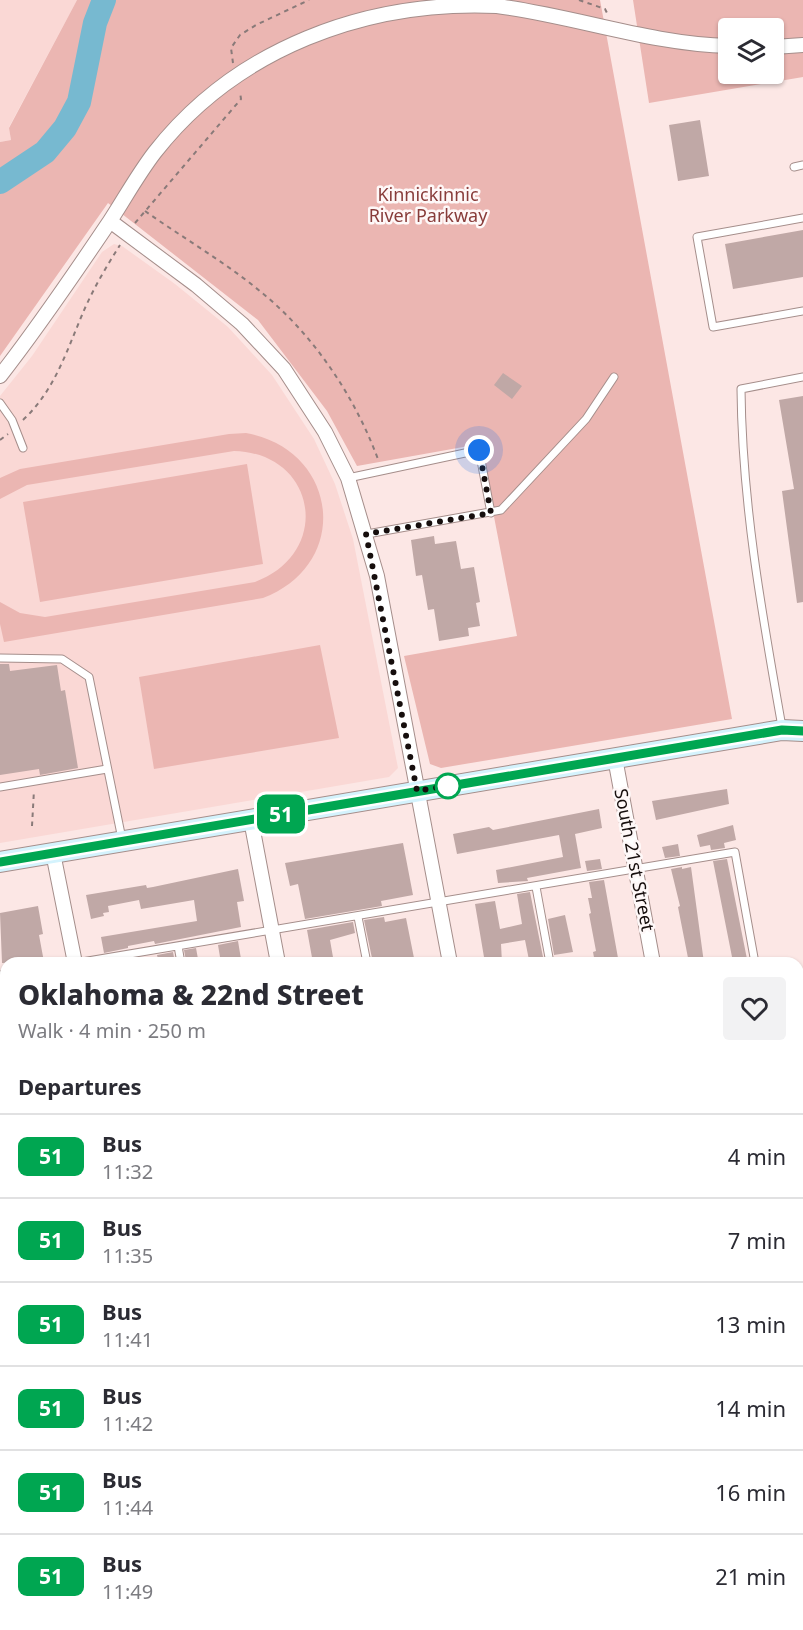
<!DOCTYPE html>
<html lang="en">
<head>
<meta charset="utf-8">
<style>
	body { margin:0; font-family:"Noto Sans",sans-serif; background:#f2f2f3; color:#2b2b33; height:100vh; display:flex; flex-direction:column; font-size:22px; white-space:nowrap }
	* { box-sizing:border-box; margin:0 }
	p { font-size:20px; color:#7c7c81 }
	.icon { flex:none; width:33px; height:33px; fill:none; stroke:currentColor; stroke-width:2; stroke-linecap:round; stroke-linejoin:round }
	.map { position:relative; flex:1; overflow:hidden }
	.side { position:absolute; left:0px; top:957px; width:804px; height:674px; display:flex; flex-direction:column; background:#fff; border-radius:18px 18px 0 0; box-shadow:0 2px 4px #0004 }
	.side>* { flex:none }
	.badge { padding:0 12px; border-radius:9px; font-size:21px; line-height:39px }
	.tools { position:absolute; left:718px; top:18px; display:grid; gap:12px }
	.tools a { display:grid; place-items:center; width:66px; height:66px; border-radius:6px; background:#fff; box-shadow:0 2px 4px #0004; font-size:30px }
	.you { position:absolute; width:30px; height:30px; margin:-15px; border:4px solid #fff; border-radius:50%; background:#1a73e8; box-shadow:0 0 0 9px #1a73e833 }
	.map>.badge { position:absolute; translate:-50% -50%; box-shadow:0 0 0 3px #fff }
	h2 { padding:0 18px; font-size:22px; line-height:54px }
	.round { display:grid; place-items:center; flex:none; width:63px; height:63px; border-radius:6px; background:#f2f2f3 }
	.summary { display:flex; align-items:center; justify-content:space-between; height:102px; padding:0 18px }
	h1 { font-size:28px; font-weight:800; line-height:45px }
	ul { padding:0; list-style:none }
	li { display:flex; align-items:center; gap:18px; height:84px; padding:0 18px; border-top:2px solid #e1e1e2 }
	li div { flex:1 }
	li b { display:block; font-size:22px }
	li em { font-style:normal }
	li .badge { min-width:66px; font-weight:700; text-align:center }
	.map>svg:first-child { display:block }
</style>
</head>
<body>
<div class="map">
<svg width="803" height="1630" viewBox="0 0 803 1630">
	<rect width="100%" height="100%" fill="#fce7e5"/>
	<path fill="#fad8d5" d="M 0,0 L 77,0 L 9,127 L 11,140 L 0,142 Z
		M 114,244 L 122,246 L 175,284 L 228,327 L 272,375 L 314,439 L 335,484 L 353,539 L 398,768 L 389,777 L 0,843 L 0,396 L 32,356 L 102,252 Z
		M 803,1579 L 803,1630 L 723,1630 L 722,1625 L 798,1624 L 798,1580 Z"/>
	<path fill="#ebb6b2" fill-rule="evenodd" d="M 77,0 L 600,0 L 732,719 L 441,768 L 430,764 L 404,656 L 517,636 L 480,444 L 357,466 L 327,411 L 258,320 L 108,203 L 0,356 L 0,142 L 11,140 L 9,128 Z
		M 633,0 L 803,0 L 803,77 L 649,103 ZM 729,28 L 774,28 L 774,74 L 729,74 Z
		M 246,433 C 339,450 352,564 263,598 L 4,642 L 0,624 L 0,602 L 20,613 L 45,617 L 255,582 C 333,553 317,453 234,451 L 27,485 L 0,499 L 0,478 L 20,469 L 229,434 Z
		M 247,464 L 263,564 L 40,602 L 23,502 Z
		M 320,645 L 339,738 L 154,769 L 139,677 Z"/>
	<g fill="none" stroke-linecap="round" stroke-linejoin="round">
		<path stroke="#77b9d0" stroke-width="24" d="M 0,182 L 45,152 L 65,128 L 79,102 L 95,23 L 104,0"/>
	</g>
	<path fill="#c0a8a6" d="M 700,120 L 709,176 L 678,181 L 669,125 Z
		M 803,230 L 803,277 L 733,289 L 725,244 Z
		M 503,373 L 522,386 L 512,399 L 494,385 Z
		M 803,396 L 803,602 L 797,603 L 782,491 L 794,489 L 779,400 Z
		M 434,536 L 435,544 L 456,541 L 461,569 L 474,567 L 480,602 L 476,603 L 480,626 L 468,628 L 469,636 L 439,641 L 434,609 L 428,610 L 422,575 L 416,576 L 411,540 Z
		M 0,664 L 9,664 L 10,671 L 57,665 L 61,691 L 65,690 L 78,768 L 40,775 L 39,769 L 0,775 Z
		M 727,789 L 729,804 L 656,820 L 652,801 Z
		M 599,809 L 602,828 L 575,834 L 581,868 L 527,878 L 528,881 L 498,883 L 496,870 L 563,857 L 559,835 L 457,854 L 453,834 L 489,827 L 493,830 Z
		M 733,825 L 736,840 L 724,843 L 725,848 L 711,850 L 710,845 L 700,847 L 697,835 Z
		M 403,843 L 413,895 L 381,901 L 382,906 L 305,919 L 298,884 L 290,886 L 285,863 Z
		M 678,844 L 680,856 L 665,858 L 662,847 Z
		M 600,859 L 602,869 L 587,871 L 585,861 Z
		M 727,859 L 747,959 L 733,962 L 713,861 Z
		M 682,867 L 682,869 L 691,867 L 704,963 L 689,963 L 678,907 L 680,906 L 671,869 Z
		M 238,869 L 244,901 L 237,902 L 241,927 L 155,944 L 154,941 L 128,946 L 128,948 L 104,953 L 101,937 L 197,921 L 194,900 L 141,909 L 139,900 L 108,906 L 109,912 L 103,913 L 104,916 L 91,919 L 86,895 L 146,885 L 147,888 L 153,887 Z
		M 604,880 L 618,958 L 595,963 L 593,952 L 596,951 L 589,914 L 591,913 L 588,898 L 592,898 L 589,882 Z
		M 530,892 L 543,957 L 529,960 L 525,940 L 501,944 L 502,963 L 485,963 L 475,904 L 495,901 L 500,929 L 522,924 L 517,894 Z
		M 38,906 L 43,934 L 39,935 L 44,962 L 2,963 L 0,913 Z
		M 565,915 L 573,952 L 554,955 L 548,919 Z
		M 384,917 L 385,922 L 406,918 L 415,963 L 399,963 L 398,959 L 373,963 L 364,920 Z
		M 353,922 L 355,933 L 330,940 L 334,963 L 313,963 L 307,930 Z
		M 238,941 L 241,959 L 221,963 L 218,945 Z
		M 196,948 L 198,959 L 186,961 L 184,950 Z
		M 173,952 L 175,963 L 159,963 L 157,955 Z"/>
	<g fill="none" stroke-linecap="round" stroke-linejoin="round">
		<defs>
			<path id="service" d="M 794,167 L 803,165
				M 803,218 L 697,237 L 713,327 L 803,311
				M 0,403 L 12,420 L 23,448
				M 348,478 L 479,450 L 491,513
				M 367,534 L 501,510 L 586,419 L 614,377
				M 0,658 L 62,659 L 89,677 L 122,839
				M 782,727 C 762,614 742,503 741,389 L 803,377
				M 0,787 L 107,769
				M 536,887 L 550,963
				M 358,917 L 367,963
				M 178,946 L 181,963
				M 76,963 L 735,852 L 755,963
				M 0,975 L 6,974
				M 0,1108 L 6,1140
				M 798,1206 L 803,1235
				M 95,1624 L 96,1630
				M 298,1624 L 299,1630
				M 705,1624 L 706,1630
				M 795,1624 L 796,1630"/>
			<path id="minor" d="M 774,47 L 803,45
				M 110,221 L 196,285 L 242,324 L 284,369 L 325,432 L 348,478 L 377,576 L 450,963
				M 0,376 C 39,326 75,273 110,221 C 125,198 138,174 155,152 C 236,49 365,0 497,6 C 575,16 650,44 729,46
				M 615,758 L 653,963
				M 251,820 L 278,963
				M 53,853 L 75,963
				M 0,1305 L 6,1304
				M 798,1568 L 803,1567
				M 200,1624 L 201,1630
				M 399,1624 L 400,1630
				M 574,1624 L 575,1630
				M 442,1630 L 476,1624"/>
			<path id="secondary" d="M 0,862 L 782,730 L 803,731"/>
		</defs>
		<use href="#service" stroke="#a58e8b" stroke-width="9"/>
		<use href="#minor" stroke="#a58e8b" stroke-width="16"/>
		<use href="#secondary" stroke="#a58e8b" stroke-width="22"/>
		<path stroke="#897a79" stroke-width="2" stroke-dasharray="4.5 4.5" stroke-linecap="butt" d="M 579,0 L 605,9 L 607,13
			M 233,63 L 231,48 L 240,35 L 256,25 L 309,0
			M 145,211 C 183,238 225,262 261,292 C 314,335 356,398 379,462
			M 135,223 L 241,99 L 240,92
			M 23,420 C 54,391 66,353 82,315 C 92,291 106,267 120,245
			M 0,440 L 8,434
			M 32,826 L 34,790
			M 663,1624 L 664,1630"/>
		<use href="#service" stroke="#fff" stroke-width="7"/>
		<use href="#minor" stroke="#fff" stroke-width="14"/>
		<use href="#secondary" stroke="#d4f3fd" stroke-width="20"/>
	</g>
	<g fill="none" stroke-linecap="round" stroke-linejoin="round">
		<defs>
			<path id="line" d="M 0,862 L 782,730 L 803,731"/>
		</defs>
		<use href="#line" stroke="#fff" stroke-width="14"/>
		<use href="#line" stroke="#00a651" stroke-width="9"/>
		<path stroke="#160e0d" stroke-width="6" stroke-dasharray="0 10.8" d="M 448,786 L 458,784 L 417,791 L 366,534 L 491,513 L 479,450"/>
	</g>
	<circle fill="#fff" stroke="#00a651" stroke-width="3" cx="448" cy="786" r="12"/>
	<g text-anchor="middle" stroke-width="5" stroke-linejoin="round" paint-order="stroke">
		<g font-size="18" fill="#883c3a" stroke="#fef8f8">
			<text x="428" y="201">Kinnickinnic<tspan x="428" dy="21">River Parkway</tspan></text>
		</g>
		<g font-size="18" fill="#160e0d" stroke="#fef8f8">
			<text transform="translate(634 860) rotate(79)" y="6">South 21st Street</text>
		</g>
	</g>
</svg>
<div class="tools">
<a><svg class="icon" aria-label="layers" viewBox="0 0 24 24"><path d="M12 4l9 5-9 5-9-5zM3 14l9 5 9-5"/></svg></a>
</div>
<div class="you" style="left:479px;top:450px"></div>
<b class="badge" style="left:281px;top:814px;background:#00a651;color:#fff">51</b>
<section class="side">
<div class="summary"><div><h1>Oklahoma &amp; 22nd Street</h1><p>Walk · 4 min · 250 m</p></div><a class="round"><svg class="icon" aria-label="heart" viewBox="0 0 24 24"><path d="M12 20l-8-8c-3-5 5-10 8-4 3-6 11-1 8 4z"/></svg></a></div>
<h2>Departures</h2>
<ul>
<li><span class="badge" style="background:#00a651;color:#fff">51</span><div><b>Bus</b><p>11:32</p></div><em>4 min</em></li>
<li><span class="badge" style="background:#00a651;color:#fff">51</span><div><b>Bus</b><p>11:35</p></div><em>7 min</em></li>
<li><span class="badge" style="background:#00a651;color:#fff">51</span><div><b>Bus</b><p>11:41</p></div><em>13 min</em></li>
<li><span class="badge" style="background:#00a651;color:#fff">51</span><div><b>Bus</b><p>11:42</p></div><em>14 min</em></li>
<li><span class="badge" style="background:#00a651;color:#fff">51</span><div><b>Bus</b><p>11:44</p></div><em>16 min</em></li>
<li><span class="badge" style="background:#00a651;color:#fff">51</span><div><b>Bus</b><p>11:49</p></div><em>21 min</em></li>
</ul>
</section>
</div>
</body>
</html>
